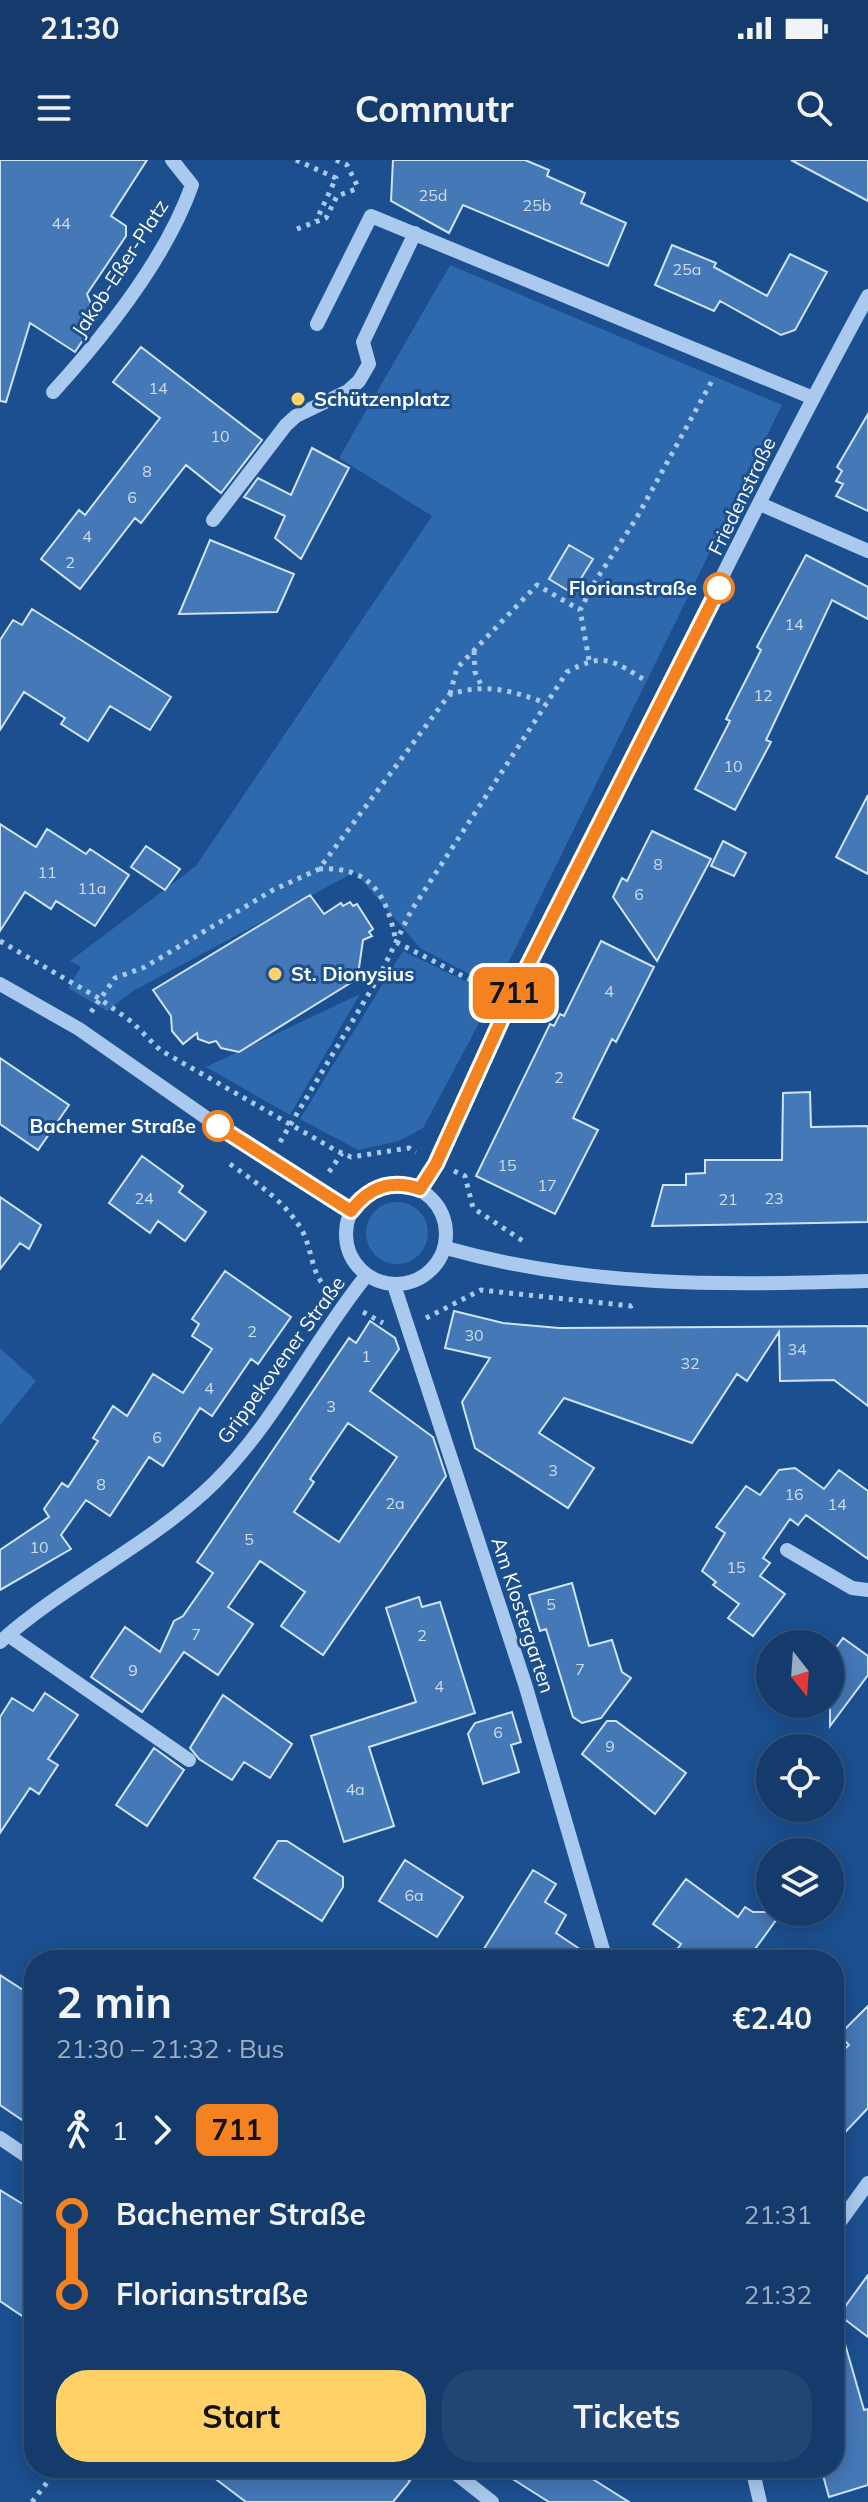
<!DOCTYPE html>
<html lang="en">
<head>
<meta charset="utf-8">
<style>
	body { margin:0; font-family:Mulish,sans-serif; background:#214673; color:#f1f3f6; height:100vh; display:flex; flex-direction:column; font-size:30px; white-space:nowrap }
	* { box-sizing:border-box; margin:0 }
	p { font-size:26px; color:#9dadc1 }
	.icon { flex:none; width:44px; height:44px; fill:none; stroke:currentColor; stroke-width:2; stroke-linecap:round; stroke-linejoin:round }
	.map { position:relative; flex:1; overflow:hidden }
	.panel { position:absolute; left:24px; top:1790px; width:820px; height:528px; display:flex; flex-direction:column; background:#143b6b; border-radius:32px; box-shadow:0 4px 20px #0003,0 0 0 2px #33557e }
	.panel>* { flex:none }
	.badge { padding:0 16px; border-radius:12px; font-size:28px; line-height:52px }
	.needle { width:52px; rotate:163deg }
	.buttons { position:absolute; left:756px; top:1470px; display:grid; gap:16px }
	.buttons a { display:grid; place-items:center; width:88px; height:88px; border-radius:50%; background:#143b6b; box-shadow:0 4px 20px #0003,0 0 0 2px #33557e; font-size:40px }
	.map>.badge { position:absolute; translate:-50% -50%; box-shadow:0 0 0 4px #fff }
	.legs { display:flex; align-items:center; gap:12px; height:88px; padding:0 32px; font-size:26px }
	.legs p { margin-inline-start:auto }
	.overview { display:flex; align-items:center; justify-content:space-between; height:136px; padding:0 32px }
	h1 { font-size:44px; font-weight:700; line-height:60px }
	.action { display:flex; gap:16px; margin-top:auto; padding:16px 32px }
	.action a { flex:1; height:92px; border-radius:32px; background:#ffd166; color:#111; font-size:32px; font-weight:700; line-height:92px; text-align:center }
	.action a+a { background:#214673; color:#f1f3f6 }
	ul { padding:0 32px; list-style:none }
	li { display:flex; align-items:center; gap:28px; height:80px; font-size:30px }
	li i { display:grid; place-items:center; width:12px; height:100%; margin:0 10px; background:currentColor }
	li i::after { content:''; width:20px; height:20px; margin:-10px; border:6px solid; border-radius:50%; background:#143b6b }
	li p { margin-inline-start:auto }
	li:first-child i { background:linear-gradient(#0000 50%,currentColor 0) }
	li:last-child i { background:linear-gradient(currentColor 50%,#0000 0) }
	.status { display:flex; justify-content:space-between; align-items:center; height:56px; padding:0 40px; background:#143b6b; direction:ltr }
	.status svg { height:22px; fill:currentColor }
	header { display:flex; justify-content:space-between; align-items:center; height:104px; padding:0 32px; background:#143b6b; font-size:36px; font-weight:700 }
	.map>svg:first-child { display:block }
</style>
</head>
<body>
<div class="status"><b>21:30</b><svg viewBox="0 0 49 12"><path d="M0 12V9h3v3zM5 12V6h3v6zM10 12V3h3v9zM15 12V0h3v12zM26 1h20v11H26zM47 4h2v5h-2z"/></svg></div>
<header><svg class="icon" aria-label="menu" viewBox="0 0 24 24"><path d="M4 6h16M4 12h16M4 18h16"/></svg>Commutr<svg class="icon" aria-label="search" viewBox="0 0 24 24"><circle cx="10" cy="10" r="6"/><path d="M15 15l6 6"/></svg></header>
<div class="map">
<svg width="868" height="2342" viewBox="0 0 868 2342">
	<rect width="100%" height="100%" fill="#1b4f8f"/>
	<path fill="#2e69ad" d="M 450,105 L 782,245 L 496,828 L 420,788 L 355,712 L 133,831 L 107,851 L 68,828 L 81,807 L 70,801 L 196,706 L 432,356 L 339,298 Z
		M 403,791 L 494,835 L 423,968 L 399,981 L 358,990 L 300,959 Z
		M 360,834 L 290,955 L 206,907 Z
		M366 1073a31 31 0 1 1 62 0a31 31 0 1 1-62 0Z
		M 0,1188 L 36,1221 L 0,1265 Z"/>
	<path fill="#4478b7" stroke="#cfe3fa" stroke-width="2" fill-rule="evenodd" d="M 0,0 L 147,0 L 111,56 L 126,66 L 126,76 L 87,134 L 97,159 L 75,192 L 30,163 L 6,242 L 0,241 Z
		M 393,0 L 525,0 L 549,10 L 547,16 L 585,33 L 581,43 L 626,63 L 608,106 L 463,45 L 449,73 L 391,41 Z
		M 791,0 L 868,0 L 868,41 Z
		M 672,85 L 716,103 L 714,107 L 767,136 L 790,94 L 827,112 L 795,170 L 781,175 L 720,141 L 714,151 L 655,125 Z
		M 141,187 L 262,280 L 221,333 L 186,305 L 141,363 L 135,358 L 80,429 L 41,399 L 79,350 L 85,355 L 160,258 L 113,222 Z
		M 868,254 L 868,351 L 836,336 L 843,324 L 836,321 L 842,311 L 837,307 Z
		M 312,288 L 349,308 L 301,399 L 275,378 L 285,356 L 244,337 L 258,318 L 291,335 Z
		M 210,380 L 294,414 L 277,452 L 179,454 Z
		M 569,385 L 593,399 L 572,433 L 549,419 Z
		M 806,395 L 868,427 L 868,459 L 832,440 L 766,580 L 771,582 L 735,650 L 695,629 L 730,561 L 726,559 L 761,490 L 757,487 Z
		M 32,449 L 171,537 L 150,570 L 110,546 L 88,581 L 61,564 L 65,558 L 24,532 L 0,570 L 0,480 L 13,460 L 22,465 Z
		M 868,635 L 868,714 L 836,697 Z
		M 0,664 L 36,687 L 47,669 L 86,694 L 90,689 L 129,715 L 95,766 L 56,741 L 51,749 L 25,732 L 0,771 Z
		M 652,671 L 711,699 L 657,801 L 613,737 L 622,718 L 627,721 Z
		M 723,681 L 746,693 L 734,716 L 711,706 Z
		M 146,686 L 180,709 L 165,730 L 131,707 Z
		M 310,735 L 324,754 L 341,743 L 343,746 L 350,742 L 353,746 L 357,744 L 373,769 L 369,772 L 372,776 L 363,780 L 359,808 L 356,810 L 360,817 L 239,892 L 221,888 L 216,881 L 209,883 L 198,879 L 197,873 L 183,884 L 172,871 L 171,856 L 153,830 Z
		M 601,781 L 654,807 L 616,882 L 612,879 L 573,958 L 598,970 L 555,1054 L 476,1016 L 550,864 L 554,866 L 560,854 L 564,856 Z
		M 0,898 L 69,945 L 38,990 L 0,964 Z
		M 810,932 L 811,967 L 868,966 L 868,1062 L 652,1066 L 663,1025 L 686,1025 L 686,1014 L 705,1013 L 705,1000 L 782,1000 L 783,933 Z
		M 142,996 L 183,1026 L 179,1032 L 206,1052 L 185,1081 L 158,1061 L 150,1073 L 109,1043 Z
		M 0,1037 L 41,1065 L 29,1089 L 20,1083 L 0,1109 Z
		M 225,1111 L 291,1157 L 258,1204 L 251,1199 L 212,1256 L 200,1248 L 163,1306 L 149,1297 L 110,1356 L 86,1340 L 61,1375 L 71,1389 L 0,1430 L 0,1390 L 49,1357 L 44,1349 L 62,1323 L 68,1327 L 98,1281 L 93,1278 L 113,1246 L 127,1256 L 153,1214 L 183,1233 L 212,1189 L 192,1176 L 199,1164 L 192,1159 Z
		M 454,1151 L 503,1163 L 559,1168 L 868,1166 L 868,1246 L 834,1220 L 780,1221 L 779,1172 L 747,1221 L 737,1214 L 692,1283 L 564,1238 L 539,1273 L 594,1308 L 568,1348 L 475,1288 L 462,1242 L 490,1198 L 445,1188 Z
		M 370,1161 L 395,1178 L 399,1189 L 370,1231 L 433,1277 L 446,1316 L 323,1495 L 281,1466 L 305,1432 L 260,1401 L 228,1447 L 253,1464 L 218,1515 L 184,1492 L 142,1552 L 91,1517 L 125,1467 L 160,1492 L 174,1461 L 183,1456 L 213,1413 L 197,1402 L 349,1178 L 356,1183 ZM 348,1263 L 397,1297 L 339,1382 L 294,1352 L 314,1322 L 310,1319 Z
		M 795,1308 L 824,1329 L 839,1310 L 868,1331 L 868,1399 L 806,1355 L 798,1365 L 790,1359 L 763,1398 L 770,1403 L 760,1416 L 785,1434 L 753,1476 L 728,1458 L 739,1444 L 713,1425 L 716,1422 L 702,1411 L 725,1373 L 716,1367 L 746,1326 L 760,1335 L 779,1310 Z
		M 572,1423 L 589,1486 L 612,1480 L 622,1512 L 631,1518 L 601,1558 L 582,1563 L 573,1557 L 546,1469 L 540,1471 L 529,1435 Z
		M 419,1437 L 422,1447 L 440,1442 L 475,1553 L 369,1587 L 394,1666 L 344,1682 L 311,1576 L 416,1542 L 386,1448 Z
		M 843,1478 L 868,1496 L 868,1515 L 830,1566 L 830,1496 Z
		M 45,1533 L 78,1555 L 48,1599 L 58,1605 L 39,1634 L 30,1628 L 0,1673 L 0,1557 L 12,1538 L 33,1551 Z
		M 223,1535 L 292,1584 L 270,1618 L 244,1602 L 232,1620 L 199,1599 L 190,1588 Z
		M 512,1552 L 521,1582 L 511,1585 L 519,1612 L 483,1624 L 468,1574 L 475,1563 Z
		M 607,1561 L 616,1561 L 686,1613 L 655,1654 L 582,1594 Z
		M 154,1588 L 184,1610 L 147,1666 L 116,1645 Z
		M 278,1681 L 287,1681 L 343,1717 L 343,1727 L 322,1761 L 254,1718 Z
		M 405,1700 L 463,1737 L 437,1777 L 379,1741 Z
		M 533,1710 L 556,1724 L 545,1742 L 566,1755 L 556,1773 L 596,1800 L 477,1800 Z
		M 686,1719 L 738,1757 L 745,1747 L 753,1752 L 782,1752 L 747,1800 L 669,1800 L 681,1784 L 653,1764 Z
		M 0,1815 L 34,1837 L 34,1968 L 0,1945 Z
		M 868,1846 L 868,1948 L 834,1984 L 834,1899 L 849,1885 L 839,1875 Z
		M 0,2030 L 34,2051 L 34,2164 L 0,2141 Z
		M 868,2115 L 868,2177 L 839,2155 Z
		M 841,2170 L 864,2250 L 868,2249 L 868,2325 L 829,2337 L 821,2308 L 834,2308 L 834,2171 Z
		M 201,2308 L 394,2308 L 410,2321 L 393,2342 L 246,2342 Z
		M 495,2308 L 575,2308 L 629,2342 L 549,2342 Z"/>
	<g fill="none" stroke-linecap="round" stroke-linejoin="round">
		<path stroke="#a9c9ee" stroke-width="5" stroke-dasharray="4 6" stroke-linecap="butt" d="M 296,0 L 336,18 L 316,61
			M 336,0 L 347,5 L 359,29
			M 297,69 L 326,58 L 337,36 L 359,28
			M 474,491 L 475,512 L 482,527
			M 589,500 L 580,450 L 596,420 L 636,359 L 713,219
			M 450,534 L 457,508 L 537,425 L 580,450
			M 319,709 C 371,706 387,735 396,782 L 492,831
			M 0,781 L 100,839 L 132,862 L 160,890 L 337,991 L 351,997 L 409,988 L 416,992
			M 91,852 L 115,818 L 145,807 L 273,730 L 319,709 L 449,535 C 484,522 512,531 546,543
			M 280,982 L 380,815 L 411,751 L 567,512 C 605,491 613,501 648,522
			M 230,1004 C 255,1022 283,1040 300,1067 C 313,1087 310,1115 328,1129
			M 454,1011 L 465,1016 L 473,1048 L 523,1081
			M 329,1012 L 342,993
			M 363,1152 L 383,1163
			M 426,1158 L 481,1130 L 631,1146 L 636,1143
			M 32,2342 L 58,2308"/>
		<path stroke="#a9c9ee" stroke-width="14" d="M 317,164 L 371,56 L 813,238
			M 53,232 C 105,175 166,98 192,25 L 172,0
			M 760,344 L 868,391
			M 213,360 L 286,265 L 296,256 L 348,231 L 359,221 L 369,204 L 363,182 L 415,73
			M 0,824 L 79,869 L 218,966 L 351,1051
			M346 1074a50 50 0 1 1 100 0a50 50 0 1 1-100 0Z
			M 420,1029 C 465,956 495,872 534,795 C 645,575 750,352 868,136
			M 446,1088 C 588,1128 722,1125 868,1121
			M 394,1125 L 525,1524 L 606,1800
			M 787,1390 L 852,1428 L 868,1430
			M 8,1475 L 189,1600
			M 0,1482 C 66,1423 151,1385 215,1322 C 275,1262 313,1182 366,1116
			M 0,1978 L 34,2001
			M 834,2070 L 868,2023
			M 449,2308 L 492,2342
			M 752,2308 L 760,2342"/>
	</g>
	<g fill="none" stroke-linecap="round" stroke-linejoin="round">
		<defs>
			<path id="line-1" d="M 218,966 L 351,1051 C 369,1027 391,1019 420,1029 L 436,1004 L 510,841 L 719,428"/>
		</defs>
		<use href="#line-1" stroke="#fff" stroke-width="18"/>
		<use href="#line-1" stroke="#f58220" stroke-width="12"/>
	</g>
	<g fill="#ffd166" stroke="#1b4f8f" stroke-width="3">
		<circle cx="298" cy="239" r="8"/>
		<circle cx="275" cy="814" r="8"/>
	</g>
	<g fill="#fff" stroke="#f58220" stroke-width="4">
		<circle cx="719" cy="428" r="14"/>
		<circle cx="218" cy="966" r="14"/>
	</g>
	<g text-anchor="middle" stroke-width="6" stroke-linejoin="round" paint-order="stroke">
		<g font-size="16" fill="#d0dded">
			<text x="433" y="41">25d</text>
			<text x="537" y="51">25b</text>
			<text x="61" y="69">44</text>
			<text x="687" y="115">25a</text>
			<text x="158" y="234">14</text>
			<text x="220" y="282">10</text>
			<text x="147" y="317">8</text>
			<text x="132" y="343">6</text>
			<text x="87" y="382">4</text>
			<text x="70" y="408">2</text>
			<text x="794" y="470">14</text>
			<text x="763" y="541">12</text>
			<text x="733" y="612">10</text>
			<text x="658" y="710">8</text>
			<text x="47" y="718">11</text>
			<text x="92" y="734">11a</text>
			<text x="639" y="740">6</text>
			<text x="609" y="837">4</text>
			<text x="559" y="923">2</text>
			<text x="507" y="1011">15</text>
			<text x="547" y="1031">17</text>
			<text x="144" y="1044">24</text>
			<text x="774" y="1044">23</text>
			<text x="728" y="1045">21</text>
			<text x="252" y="1177">2</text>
			<text x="474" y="1181">30</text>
			<text x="797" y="1195">34</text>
			<text x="366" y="1202">1</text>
			<text x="690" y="1209">32</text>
			<text x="209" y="1234">4</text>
			<text x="331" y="1252">3</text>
			<text x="157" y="1283">6</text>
			<text x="553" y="1316">3</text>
			<text x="101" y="1330">8</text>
			<text x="794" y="1340">16</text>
			<text x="395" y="1349">2a</text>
			<text x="837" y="1350">14</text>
			<text x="249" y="1385">5</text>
			<text x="39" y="1393">10</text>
			<text x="736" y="1413">15</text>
			<text x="551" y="1450">5</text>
			<text x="196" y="1480">7</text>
			<text x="422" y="1481">2</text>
			<text x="580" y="1515">7</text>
			<text x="133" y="1516">9</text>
			<text x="439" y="1532">4</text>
			<text x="498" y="1578">6</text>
			<text x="610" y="1592">9</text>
			<text x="355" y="1635">4a</text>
			<text x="414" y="1741">6a</text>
		</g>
		<g font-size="20" fill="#fff" stroke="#1b4f8f">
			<text transform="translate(120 108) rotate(-57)" y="7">Jakob-Eßer-Platz</text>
			<text transform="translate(742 336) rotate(-64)" y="7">Friedenstraße</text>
			<text transform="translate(281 1200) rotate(-54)" y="7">Grippekovener Straße</text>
			<text transform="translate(523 1455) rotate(72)" y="7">Am Klostergarten</text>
		</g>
		<g font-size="20" font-weight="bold" fill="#fff" stroke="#1b4f8f" text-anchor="start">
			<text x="314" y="246">Schützenplatz</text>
			<text x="291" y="821">St. Dionysius</text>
		</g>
		<g font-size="20" font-weight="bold" fill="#fff" stroke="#1b4f8f" text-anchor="end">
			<text x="697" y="435">Florianstraße</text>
			<text x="196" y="973">Bachemer Straße</text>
		</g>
	</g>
</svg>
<div class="buttons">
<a><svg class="needle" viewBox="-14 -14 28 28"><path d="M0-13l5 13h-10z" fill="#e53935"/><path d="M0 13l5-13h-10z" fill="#9dadc1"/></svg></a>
<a><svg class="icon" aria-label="locate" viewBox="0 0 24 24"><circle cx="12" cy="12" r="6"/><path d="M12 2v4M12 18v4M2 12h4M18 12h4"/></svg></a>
<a><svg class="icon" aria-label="layers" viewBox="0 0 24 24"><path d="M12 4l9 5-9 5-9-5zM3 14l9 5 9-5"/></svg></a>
</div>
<b class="badge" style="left:514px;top:833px;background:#f58220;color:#111">711</b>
<section class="panel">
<div class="overview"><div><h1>2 min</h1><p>21:30 – 21:32 · Bus</p></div><b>€2.40</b></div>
<div class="legs"><svg class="icon" aria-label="walk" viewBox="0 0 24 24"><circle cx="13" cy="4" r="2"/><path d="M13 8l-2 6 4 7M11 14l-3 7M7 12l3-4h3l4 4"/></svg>1<svg class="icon" aria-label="forward" viewBox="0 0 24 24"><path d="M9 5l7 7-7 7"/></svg><b class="badge" style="background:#f58220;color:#111">711</b></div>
<ul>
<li><i style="color:#f58220"></i><b>Bachemer Straße</b><p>21:31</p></li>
<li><i style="color:#f58220"></i><b>Florianstraße</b><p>21:32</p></li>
</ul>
<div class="action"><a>Start</a><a>Tickets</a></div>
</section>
</div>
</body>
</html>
